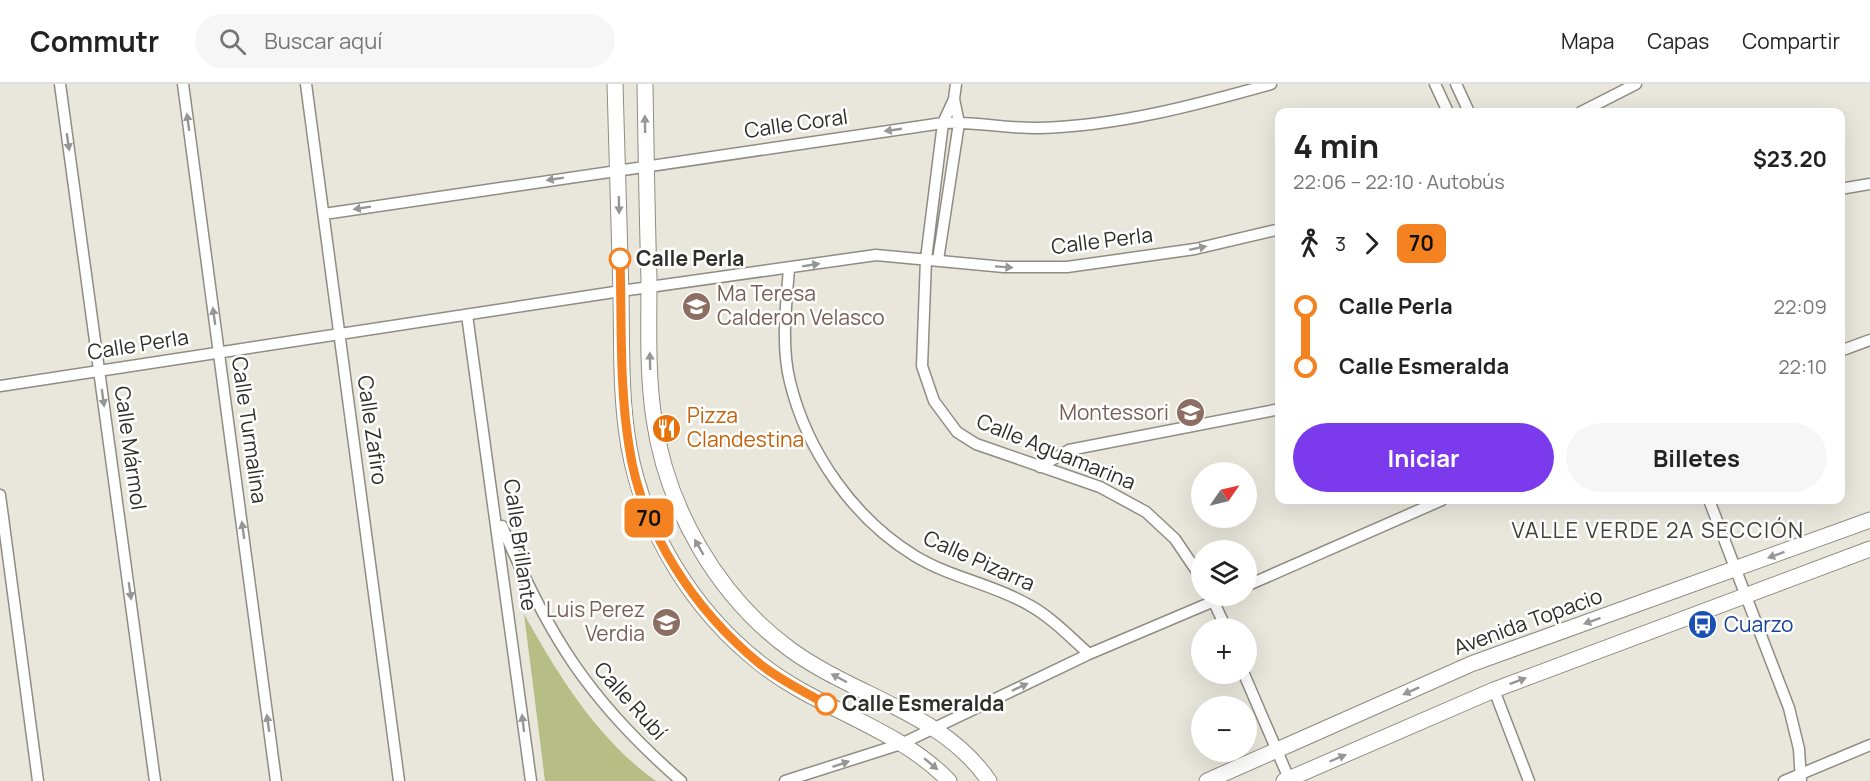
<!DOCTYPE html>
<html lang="es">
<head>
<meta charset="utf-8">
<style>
	body { margin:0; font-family:Manrope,sans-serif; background:#f6f6f6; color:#222; height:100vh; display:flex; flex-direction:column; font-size:22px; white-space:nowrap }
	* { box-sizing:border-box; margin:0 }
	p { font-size:20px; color:#767676 }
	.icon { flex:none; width:33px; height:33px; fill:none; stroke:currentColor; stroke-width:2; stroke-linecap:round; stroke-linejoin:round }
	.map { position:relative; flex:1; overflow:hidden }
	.drawer { position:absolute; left:1275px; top:24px; width:570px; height:396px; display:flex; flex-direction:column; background:#fff; border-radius:12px; box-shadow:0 6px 24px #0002 }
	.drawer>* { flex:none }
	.badge { padding:0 12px; border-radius:9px; font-size:21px; line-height:39px }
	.needle { width:39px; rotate:56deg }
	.buttons { position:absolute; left:1191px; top:378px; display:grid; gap:12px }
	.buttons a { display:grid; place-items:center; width:66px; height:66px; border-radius:50%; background:#fff; box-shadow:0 6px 24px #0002; font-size:30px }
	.map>.badge { position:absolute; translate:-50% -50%; box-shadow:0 0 0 3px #fff }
	.legs { display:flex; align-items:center; gap:9px; height:66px; padding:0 18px; font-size:20px }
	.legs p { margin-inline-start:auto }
	.head { display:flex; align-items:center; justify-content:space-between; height:102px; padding:0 18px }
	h1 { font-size:33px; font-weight:700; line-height:45px }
	.primary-button { display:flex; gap:12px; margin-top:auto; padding:12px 18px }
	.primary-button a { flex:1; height:69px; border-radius:36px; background:#7c3aed; color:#fff; font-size:24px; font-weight:700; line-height:69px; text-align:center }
	.primary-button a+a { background:#f6f6f6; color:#222 }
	ul { padding:0 18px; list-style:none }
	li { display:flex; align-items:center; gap:21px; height:60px; font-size:22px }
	li i { display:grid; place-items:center; width:9px; height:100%; margin:0 8px; background:currentColor }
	li i::after { content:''; width:15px; height:15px; margin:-8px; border:4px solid; border-radius:50%; background:#fff }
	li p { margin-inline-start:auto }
	li:first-child i { background:linear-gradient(#0000 50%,currentColor 0) }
	li:last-child i { background:linear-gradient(currentColor 50%,#0000 0) }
	header { display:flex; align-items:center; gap:36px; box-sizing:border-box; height:84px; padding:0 30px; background:#fff; border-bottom:2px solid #e0e0e0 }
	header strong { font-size:28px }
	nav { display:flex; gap:33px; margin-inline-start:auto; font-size:21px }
	.search { width:420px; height:54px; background:#f6f6f6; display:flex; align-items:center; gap:15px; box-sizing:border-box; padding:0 21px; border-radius:33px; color:#767676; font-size:22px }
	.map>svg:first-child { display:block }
</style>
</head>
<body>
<header>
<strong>Commutr</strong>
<div class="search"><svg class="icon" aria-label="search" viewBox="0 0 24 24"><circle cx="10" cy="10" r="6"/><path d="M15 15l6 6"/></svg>Buscar aquí</div>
<nav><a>Mapa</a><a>Capas</a><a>Compartir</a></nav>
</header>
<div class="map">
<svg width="1870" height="697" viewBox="0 0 1870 697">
	<rect width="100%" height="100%" fill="#e9e7dc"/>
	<path fill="#b7be85" d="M 524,530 C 558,591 598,656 656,697 L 545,697 Z"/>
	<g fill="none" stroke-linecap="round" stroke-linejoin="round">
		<defs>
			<path id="street" d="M 60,0 L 155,697
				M 183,0 L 276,697
				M 306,0 L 399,697
				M 956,0 L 954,15 L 943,39 L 926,175 L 922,282 L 934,317 L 957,348 L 976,360 L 1100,403 L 1146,428 L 1175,455 L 1202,495
				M 1435,0 L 1448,28
				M 1456,0 L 1469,28
				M 1581,28 L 1636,0
				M 1840,105 L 1870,100
				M 324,130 L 943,39 C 975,37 1007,45 1039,44 C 1118,42 1196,21 1271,0
				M 938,176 L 959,39 L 954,15
				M 789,185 C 786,222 781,262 790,298 C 807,368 854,435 915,472 C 951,494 993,500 1029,521 C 1051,533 1070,553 1089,570
				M 467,231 L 531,697
				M 1840,267 L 1870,256
				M 0,302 L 621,207 L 876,171 L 1004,183 L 1067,183 L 1195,165 L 1280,145
				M 1040,383 L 1069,366 L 1280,325
				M 0,411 L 38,697
				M 1709,416 L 1789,624 L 1799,665 L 1801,697
				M 502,442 C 548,552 590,618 681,697
				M 1246,502 L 1442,416
				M 1211,512 L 1226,544
				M 1244,590 L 1290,697
				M 1494,606 L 1529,697
				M 785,697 L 901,660 L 1089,570 L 1226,512
				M 1784,697 L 1870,661"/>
			<path id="secondary" d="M 615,0 C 617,70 619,139 621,209 C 622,260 620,313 629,363 C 644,447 693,527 761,580 C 819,626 897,643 949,697
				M 645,0 C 646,65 647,130 649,195 C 649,241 647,289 654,335 C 667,425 718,513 791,566 C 856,613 943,629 989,697
				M 1207,697 L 1471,580 L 1870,436
				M 1284,697 L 1494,606 L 1870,465"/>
		</defs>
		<use href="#street" stroke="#8f8d83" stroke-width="13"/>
		<use href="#secondary" stroke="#8f8d83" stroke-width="17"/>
		<use href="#street" stroke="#fff" stroke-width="10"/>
		<use href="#secondary" stroke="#fff" stroke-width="15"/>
	</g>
	<defs><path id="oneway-solid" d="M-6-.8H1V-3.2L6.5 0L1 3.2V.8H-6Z" transform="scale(1.5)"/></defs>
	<g fill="#979694">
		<use href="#oneway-solid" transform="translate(188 38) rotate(-98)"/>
		<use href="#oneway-solid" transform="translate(645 40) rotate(-91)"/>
		<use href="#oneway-solid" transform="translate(893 46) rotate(172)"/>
		<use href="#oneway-solid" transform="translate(68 58) rotate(82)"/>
		<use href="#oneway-solid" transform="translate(555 95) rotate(171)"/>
		<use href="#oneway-solid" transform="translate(619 121) rotate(89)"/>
		<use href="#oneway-solid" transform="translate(362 124) rotate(171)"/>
		<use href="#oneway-solid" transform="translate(1198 164) rotate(-12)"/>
		<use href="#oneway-solid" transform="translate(811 181) rotate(-9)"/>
		<use href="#oneway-solid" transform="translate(1004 183) rotate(4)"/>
		<use href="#oneway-solid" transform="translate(214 232) rotate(-98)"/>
		<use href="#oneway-solid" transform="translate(650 277) rotate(-91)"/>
		<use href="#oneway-solid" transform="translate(103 314) rotate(82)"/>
		<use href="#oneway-solid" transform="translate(243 446) rotate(-98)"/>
		<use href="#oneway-solid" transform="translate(699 463) rotate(-120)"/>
		<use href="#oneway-solid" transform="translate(1776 471) rotate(160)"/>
		<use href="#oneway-solid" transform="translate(130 507) rotate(82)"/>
		<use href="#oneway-solid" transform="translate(1592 537) rotate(160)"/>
		<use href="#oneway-solid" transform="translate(839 594) rotate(-152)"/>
		<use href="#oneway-solid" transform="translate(1518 597) rotate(-21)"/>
		<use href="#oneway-solid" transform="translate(1020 603) rotate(-25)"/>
		<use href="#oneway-solid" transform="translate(1411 607) rotate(156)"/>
		<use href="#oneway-solid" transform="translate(268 639) rotate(-98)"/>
		<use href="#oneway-solid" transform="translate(523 639) rotate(-97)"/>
		<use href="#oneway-solid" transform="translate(1338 674) rotate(-23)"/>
		<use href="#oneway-solid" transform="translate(841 680) rotate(-19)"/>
		<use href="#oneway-solid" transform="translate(931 680) rotate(40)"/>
	</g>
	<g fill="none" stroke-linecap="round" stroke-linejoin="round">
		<defs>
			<path id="line-1" d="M 620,175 C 622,237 619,300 629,362 C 641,446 694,526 760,580 C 780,596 803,607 826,620"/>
		</defs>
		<use href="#line-1" stroke="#fff" stroke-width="14"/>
		<use href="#line-1" stroke="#f58220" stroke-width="9"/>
	</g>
	<defs>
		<symbol id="school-disc" viewBox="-11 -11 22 22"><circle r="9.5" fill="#8d6e63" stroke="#fff"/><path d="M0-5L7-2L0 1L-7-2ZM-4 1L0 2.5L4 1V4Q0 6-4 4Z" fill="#fff"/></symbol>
		<symbol id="restaurant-disc" viewBox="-11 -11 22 22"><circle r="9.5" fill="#e8710a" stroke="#fff"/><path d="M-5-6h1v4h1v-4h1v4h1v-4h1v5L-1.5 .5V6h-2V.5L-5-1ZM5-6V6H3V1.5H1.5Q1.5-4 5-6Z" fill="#fff"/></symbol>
		<symbol id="bus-disc" viewBox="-11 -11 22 22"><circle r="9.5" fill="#1a4fb4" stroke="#fff"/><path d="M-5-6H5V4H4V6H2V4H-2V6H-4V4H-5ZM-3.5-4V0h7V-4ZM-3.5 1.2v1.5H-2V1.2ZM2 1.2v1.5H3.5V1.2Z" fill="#fff"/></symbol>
	</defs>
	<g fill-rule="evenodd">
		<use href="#school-disc" x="680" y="206" width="33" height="33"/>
		<use href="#school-disc" x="1174" y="312" width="33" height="33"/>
		<use href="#restaurant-disc" x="650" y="328" width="33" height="33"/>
		<use href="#school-disc" x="650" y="522" width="33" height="33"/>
		<use href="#bus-disc" x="1686" y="524" width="33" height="33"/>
	</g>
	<g fill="#fff" stroke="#f58220" stroke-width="3">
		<circle cx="620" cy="175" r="10"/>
		<circle cx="826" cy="620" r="10"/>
	</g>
	<g text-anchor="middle" stroke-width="5" stroke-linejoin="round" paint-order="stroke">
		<g font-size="21" fill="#2f2e2a" stroke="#fff">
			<text transform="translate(796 40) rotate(-8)" y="7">Calle Coral</text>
			<text transform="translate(1102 157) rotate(-7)" y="7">Calle Perla</text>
			<text transform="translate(138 261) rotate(-9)" y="7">Calle Perla</text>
			<text transform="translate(249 346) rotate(82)" y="7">Calle Turmalina</text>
			<text transform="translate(372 346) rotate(82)" y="7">Calle Zafiro</text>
			<text transform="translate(130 364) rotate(82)" y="7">Calle Mármol</text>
			<text transform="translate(1056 368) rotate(22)" y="7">Calle Aguamarina</text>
			<text transform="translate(520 461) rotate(82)" y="7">Calle Brillante</text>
			<text transform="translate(979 477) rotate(24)" y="7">Calle Pizarra</text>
			<text transform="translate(1528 538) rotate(-20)" y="7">Avenida Topacio</text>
			<text transform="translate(630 617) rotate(48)" y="7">Calle Rubí</text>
		</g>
		<g font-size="21" font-weight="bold" fill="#2f2e2a" stroke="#fff" text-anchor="start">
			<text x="636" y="182">Calle Perla</text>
			<text x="842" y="627">Calle Esmeralda</text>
		</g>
		<g font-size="21" fill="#785e54" stroke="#fff" text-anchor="end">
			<text x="717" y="217" text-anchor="start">Ma Teresa<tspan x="717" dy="24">Calderon Velasco</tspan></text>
			<text x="1169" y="336">Montessori</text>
			<text x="645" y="533">Luis Perez<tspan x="645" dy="24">Verdia</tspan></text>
		</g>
		<g font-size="21" fill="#c56008" stroke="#fff" text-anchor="start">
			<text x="687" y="339">Pizza<tspan x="687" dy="24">Clandestina</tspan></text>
		</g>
		<g font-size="21" fill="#164399" stroke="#fff" text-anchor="start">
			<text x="1724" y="548">Cuarzo</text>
		</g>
		<g font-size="22" letter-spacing="1.5" fill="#413f37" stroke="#fff">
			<text x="1658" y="454">VALLE VERDE 2A SECCIÓN</text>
		</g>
	</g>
</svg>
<div class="buttons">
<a><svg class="needle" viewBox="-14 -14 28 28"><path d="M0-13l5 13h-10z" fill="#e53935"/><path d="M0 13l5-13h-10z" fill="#767676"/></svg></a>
<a><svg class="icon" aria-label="layers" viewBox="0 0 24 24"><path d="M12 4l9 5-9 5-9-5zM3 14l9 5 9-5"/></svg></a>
<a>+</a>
<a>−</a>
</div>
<b class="badge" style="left:649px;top:434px;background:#f58220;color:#111">70</b>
<section class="drawer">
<div class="head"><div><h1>4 min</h1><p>22:06 – 22:10 · Autobús</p></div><b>$23.20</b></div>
<div class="legs"><svg class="icon" aria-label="walk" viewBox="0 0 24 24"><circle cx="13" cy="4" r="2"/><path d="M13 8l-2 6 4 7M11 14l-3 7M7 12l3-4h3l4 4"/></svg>3<svg class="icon" aria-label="forward" viewBox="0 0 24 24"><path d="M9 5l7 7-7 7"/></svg><b class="badge" style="background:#f58220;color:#111">70</b></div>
<ul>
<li><i style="color:#f58220"></i><b>Calle Perla</b><p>22:09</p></li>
<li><i style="color:#f58220"></i><b>Calle Esmeralda</b><p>22:10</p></li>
</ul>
<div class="primary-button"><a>Iniciar</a><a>Billetes</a></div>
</section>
</div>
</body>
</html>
